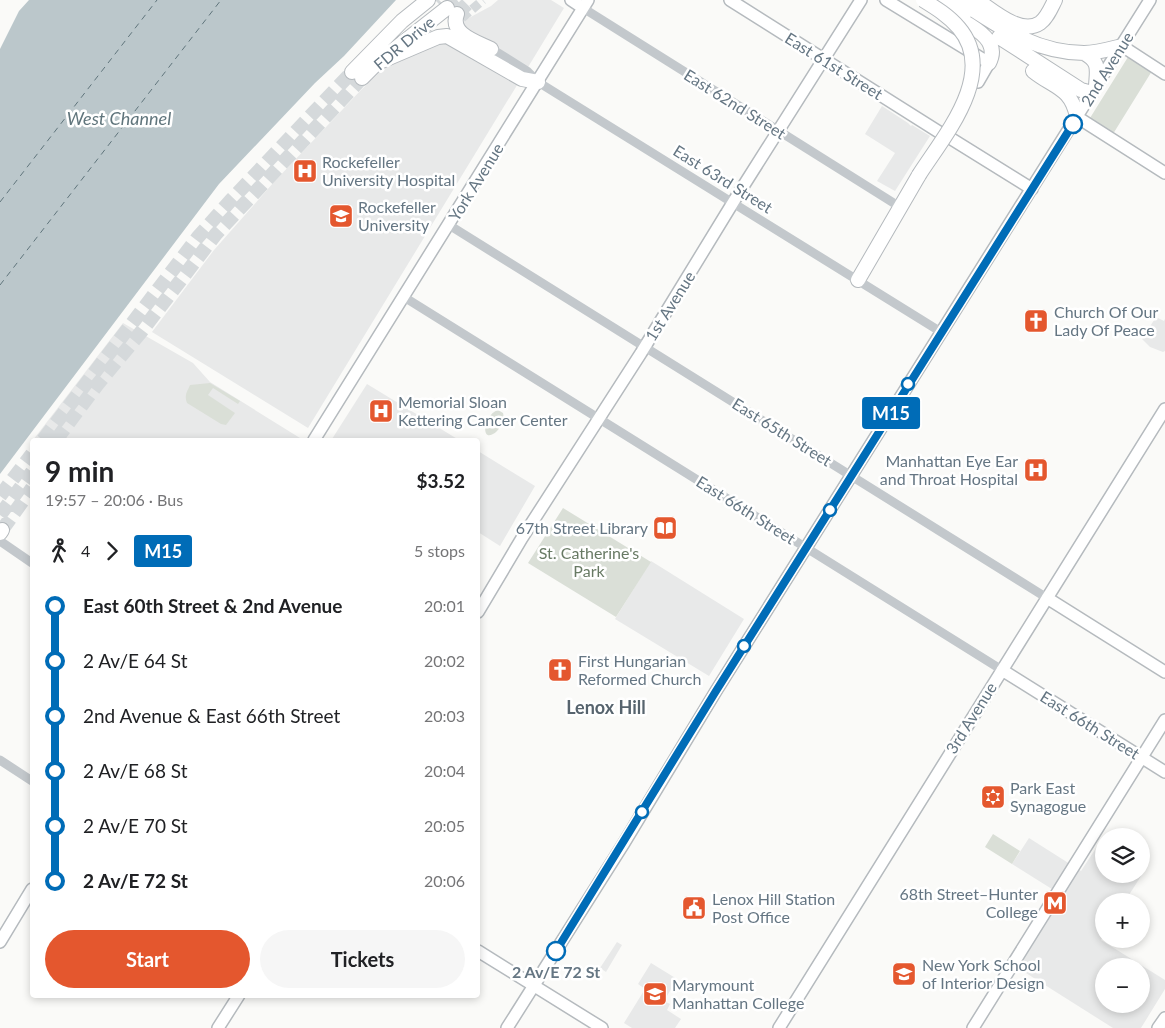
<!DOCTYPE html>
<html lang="en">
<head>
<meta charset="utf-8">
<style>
	body { margin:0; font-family:Lato,sans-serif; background:#f6f6f6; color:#202124; height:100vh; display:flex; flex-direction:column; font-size:19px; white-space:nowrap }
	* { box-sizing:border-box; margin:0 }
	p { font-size:16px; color:#757577 }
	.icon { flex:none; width:28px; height:28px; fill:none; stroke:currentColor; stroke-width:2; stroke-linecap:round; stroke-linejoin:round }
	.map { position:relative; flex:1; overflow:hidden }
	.drawer { position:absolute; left:30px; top:438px; width:450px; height:560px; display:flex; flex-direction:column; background:#fff; border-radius:5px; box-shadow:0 2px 8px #0003 }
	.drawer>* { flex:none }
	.badge { padding:0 10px; border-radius:4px; font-size:18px; line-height:32px }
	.buttons { position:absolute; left:1095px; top:828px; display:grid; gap:10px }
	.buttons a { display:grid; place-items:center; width:55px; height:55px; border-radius:50%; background:#fff; box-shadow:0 2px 8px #0003; font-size:25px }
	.map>.badge { position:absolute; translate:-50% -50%; box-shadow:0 0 0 2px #fff }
	.legs { display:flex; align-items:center; gap:8px; height:55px; padding:0 15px; font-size:16px }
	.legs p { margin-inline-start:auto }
	.summary { display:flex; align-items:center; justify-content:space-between; height:85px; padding:0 15px }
	h1 { font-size:28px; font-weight:700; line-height:38px }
	.primary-button { display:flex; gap:10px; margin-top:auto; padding:10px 15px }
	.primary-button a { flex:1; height:58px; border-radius:30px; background:#e4572e; color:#fff; font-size:20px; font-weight:700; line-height:58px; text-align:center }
	.primary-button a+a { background:#f6f6f6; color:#202124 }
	ul { padding:0 15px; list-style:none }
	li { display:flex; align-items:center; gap:18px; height:55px; font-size:19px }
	li i { display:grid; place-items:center; width:8px; height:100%; margin:0 6px; background:currentColor }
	li i::after { content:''; width:12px; height:12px; margin:-6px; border:4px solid; border-radius:50%; background:#fff }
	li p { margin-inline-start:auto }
	li:first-child i { background:linear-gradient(#0000 50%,currentColor 0) }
	li:last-child i { background:linear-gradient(currentColor 50%,#0000 0) }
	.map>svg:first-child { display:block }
</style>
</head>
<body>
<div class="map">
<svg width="1165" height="1028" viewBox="0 0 1165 1028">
	<rect width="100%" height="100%" fill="#fafaf8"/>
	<path fill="#e8e9e9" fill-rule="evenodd" d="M 498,0 L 551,0 L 564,8 L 308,428 L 152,332 L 214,250 L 274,182 L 361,90 L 388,64 L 445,36 L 467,19 L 491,6 Z
		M 882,106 L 908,123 L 911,126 L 912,125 L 930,136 L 895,191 L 877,181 L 895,153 L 865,134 Z
		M 1156,317 L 1164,321 L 1165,319 L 1165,351 L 1163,352 L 1150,347 L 1142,339 Z
		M 123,323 L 193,363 L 210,382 L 300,438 L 299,440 L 33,440 Z
		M 367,384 L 459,440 L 333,440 L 332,439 Z
		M 478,451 L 535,486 L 500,546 L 478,532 Z
		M 651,561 L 744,619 L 709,676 L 615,619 Z
		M 1029,838 L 1081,871 L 1100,842 L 1104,844 L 1104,874 L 1141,874 L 1141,868 L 1145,870 L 1125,901 L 1104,901 L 1104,935 L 1101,940 L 1165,980 L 1165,989 L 1141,1028 L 1113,1028 L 1018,968 L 1063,896 L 1012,864 ZM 1104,966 L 1141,966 L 1141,1004 L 1104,1004 Z
		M 617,942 L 622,945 L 606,972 L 600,968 Z
		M 651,963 L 677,979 L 664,1001 L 670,1004 L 667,1010 L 681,1019 L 675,1028 L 632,1028 L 624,1023 L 645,989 L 638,984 Z"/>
	<path fill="#dadfd7" d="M 1128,57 L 1152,71 L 1113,134 L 1090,118 Z
		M 210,383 L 240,401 L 238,404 L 213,388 L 208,395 L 235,413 L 226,425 L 221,424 L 187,403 C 184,395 187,392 190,385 Z
		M 498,410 L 503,413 C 505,419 499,432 493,434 C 484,439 484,427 487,422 C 490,416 492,412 498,410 Z
		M 563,508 L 651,562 L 616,617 L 528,563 Z
		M 993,834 L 1020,851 L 1012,864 L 985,847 Z"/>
	<path fill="#bbc7cb" d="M 29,0 L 396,0 L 344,56 L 315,83 L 219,184 L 0,474 L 0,49 L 19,11 Z"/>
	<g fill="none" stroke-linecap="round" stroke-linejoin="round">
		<path stroke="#60757c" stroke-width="1" stroke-dasharray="6 5" stroke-linecap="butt" d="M 0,202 L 157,0
			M 0,285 L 221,0"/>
		<path stroke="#d5d9db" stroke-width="9" stroke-dasharray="9 4.5" stroke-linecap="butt" d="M 462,18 L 483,0"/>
		<path stroke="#d5d9db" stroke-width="14" stroke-dasharray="14 7" stroke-linecap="butt" d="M 437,2 L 439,0
			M 447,8 L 457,0
			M 457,14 L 471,0
			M 43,440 L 198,237 L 232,199 L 352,72
			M 56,440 L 97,385 L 141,332 L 216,234 L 362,78
			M 0,496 L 32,454
			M 0,515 L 32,472
			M 2,530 L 32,488"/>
		<defs>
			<path id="major" d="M 571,0 L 583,8
				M 730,0 L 939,132
				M 886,0 L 989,63 L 978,82
				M 1122,46 L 1165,74
				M 1077,117 L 1165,173
				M 950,138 L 1032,189
				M 314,440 L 588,0
				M 1047,598 L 1165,672
				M 478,612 L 522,538 L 641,353 L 737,196 L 861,0
				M 1002,670 L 1165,772
				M 0,942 L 32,889
				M 478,951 L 602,1028
				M 218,1028 L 239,995
				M 507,1028 L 624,843 L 716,691 L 1150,0
				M 779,1028 L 1165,409
				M 973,1028 L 1165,720
				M 1158,1028 L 1165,1018"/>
			<path id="highway" d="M 941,0 L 964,14
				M 958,0 C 997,25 1034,53 1084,53 C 1096,53 1110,49 1122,46
				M 977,0 C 992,10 1021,36 1040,23 C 1047,18 1051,8 1055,0
				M 457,14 C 449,34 477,42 491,49
				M 951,14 C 968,25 1002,38 989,63
				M 999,37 L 1081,90 L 1092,93
				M 1084,53 C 1100,62 1097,69 1096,86
				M 377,63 L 438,37 L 447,36 L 522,79 L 538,82
				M 1033,71 C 1054,88 1071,87 1077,117
				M 352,72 L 402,21 L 428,0
				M 362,78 L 377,63 L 447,8
				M 858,280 L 919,175
				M 0,533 L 2,530"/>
		</defs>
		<use href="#major" stroke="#b5babe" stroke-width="14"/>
		<use href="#highway" stroke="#b4b9bd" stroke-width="16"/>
		<path stroke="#c3c8cc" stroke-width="9" d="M 583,8 L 900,207
			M 487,46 L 527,71 L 538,82 L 941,332
			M 449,225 L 1047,598
			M 404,297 L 1002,670
			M 0,541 L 32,563
			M 0,760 L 32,781"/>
		<use href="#major" stroke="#fff" stroke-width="11"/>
		<use href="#highway" stroke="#fff" stroke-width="14"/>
		<defs>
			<path id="highway-bridge" d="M 919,175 C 944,136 998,74 959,28 C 949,16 936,8 923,0"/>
		</defs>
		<use href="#highway-bridge" stroke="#b4b9bd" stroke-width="16" stroke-linecap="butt"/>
		<use href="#highway-bridge" stroke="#fff" stroke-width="14"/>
	</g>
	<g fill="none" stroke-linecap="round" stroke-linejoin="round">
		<defs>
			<path id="line-1" d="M 556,951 L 716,691 L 1073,124"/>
		</defs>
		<use href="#line-1" stroke="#fff" stroke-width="11"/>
		<use href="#line-1" stroke="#006cb7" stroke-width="8"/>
	</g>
	<defs>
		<symbol id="hospital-square" viewBox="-11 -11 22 22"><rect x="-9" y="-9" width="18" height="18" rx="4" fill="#e4572e" stroke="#fff"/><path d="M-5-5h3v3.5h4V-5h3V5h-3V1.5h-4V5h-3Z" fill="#fff"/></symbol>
		<symbol id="university-square" viewBox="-11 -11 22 22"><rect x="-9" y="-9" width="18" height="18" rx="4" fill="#e4572e" stroke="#fff"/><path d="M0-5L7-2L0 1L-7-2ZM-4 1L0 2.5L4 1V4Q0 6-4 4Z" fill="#fff"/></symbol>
		<symbol id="church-square" viewBox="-11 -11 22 22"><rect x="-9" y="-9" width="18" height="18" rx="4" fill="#e4572e" stroke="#fff"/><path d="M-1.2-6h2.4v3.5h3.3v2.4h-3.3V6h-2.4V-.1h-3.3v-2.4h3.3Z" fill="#fff"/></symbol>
		<symbol id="library-square" viewBox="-11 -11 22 22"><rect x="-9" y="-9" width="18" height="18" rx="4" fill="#e4572e" stroke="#fff"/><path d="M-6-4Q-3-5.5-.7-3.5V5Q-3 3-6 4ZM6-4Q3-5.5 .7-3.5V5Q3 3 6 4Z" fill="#fff"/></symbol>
		<symbol id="synagogue-square" viewBox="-11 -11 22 22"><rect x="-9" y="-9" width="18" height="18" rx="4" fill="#e4572e" stroke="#fff"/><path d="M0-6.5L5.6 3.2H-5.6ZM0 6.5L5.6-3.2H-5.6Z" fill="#fff"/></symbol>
		<symbol id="metro-square" viewBox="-11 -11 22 22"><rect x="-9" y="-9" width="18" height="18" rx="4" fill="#e4572e" stroke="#fff"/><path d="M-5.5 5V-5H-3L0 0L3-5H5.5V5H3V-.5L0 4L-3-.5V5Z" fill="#fff"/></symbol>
		<symbol id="civic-square" viewBox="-11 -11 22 22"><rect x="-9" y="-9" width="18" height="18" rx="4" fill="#e4572e" stroke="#fff"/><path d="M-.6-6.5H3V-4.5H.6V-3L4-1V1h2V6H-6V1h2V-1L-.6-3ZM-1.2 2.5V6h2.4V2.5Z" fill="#fff"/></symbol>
	</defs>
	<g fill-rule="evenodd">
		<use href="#hospital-square" x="291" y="157" width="28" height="28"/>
		<use href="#university-square" x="327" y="202" width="28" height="28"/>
		<use href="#church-square" x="1022" y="307" width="28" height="28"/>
		<use href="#hospital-square" x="367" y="397" width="28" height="28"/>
		<use href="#hospital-square" x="1022" y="456" width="28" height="28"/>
		<use href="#library-square" x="651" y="514" width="28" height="28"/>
		<use href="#church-square" x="546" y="656" width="28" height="28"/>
		<use href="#synagogue-square" x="979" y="783" width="28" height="28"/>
		<use href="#metro-square" x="1041" y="889" width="28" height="28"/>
		<use href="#civic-square" x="680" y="894" width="28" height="28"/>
		<use href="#university-square" x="890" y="960" width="28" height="28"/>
		<use href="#university-square" x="641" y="980" width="28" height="28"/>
	</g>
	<g fill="#fff" stroke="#006cb7" stroke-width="2.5">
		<circle cx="1073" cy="124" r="9"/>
		<circle cx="908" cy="384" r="6"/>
		<circle cx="830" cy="510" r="6"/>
		<circle cx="744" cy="646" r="6"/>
		<circle cx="642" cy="812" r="6"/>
		<circle cx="556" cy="951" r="9"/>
	</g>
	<g text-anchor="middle" stroke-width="5" stroke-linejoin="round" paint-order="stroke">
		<g font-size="16" fill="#657683" stroke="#fff">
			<text transform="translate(404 43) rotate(-40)" y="6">FDR Drive</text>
			<text transform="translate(834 66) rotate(32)" y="6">East 61st Street</text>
			<text transform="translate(1107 69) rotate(-58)" y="6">2nd Avenue</text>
			<text transform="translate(735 104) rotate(32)" y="6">East 62nd Street</text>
			<text transform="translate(723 179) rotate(32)" y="6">East 63rd Street</text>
			<text transform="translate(476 182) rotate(-58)" y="6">York Avenue</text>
			<text transform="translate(670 306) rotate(-58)" y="6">1st Avenue</text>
			<text transform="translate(782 432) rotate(32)" y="6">East 65th Street</text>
			<text transform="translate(746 510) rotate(32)" y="6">East 66th Street</text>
			<text transform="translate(971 718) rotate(-58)" y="6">3rd Avenue</text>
			<text transform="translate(1090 725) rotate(32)" y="6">East 66th Street</text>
		</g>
		<g font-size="16" fill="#657683" stroke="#fff" text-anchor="start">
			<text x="322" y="168">Rockefeller<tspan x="322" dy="18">University Hospital</tspan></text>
			<text x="358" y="213">Rockefeller<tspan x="358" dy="18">University</tspan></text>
			<text x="1054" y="318">Church Of Our<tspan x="1054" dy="18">Lady Of Peace</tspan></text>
			<text x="398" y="408">Memorial Sloan<tspan x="398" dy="18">Kettering Cancer Center</tspan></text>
			<text x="1018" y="467" text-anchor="end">Manhattan Eye Ear<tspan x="1018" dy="18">and Throat Hospital</tspan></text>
			<text x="648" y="534" text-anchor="end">67th Street Library</text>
			<text x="578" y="667">First Hungarian<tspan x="578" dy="18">Reformed Church</tspan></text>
			<text x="1010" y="794">Park East<tspan x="1010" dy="18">Synagogue</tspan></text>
			<text x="1038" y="900" text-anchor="end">68th Street–Hunter<tspan x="1038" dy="18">College</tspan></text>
			<text x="712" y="905">Lenox Hill Station<tspan x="712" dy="18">Post Office</tspan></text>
			<text x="922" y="971">New York School<tspan x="922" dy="18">of Interior Design</tspan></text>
			<text x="672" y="991">Marymount<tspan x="672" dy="18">Manhattan College</tspan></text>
		</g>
		<g font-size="16" fill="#687a64" stroke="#fff">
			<text x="589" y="559">St. Catherine's<tspan x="589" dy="18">Park</tspan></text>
		</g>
		<g font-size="16" font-weight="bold" fill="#657683" stroke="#fff">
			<text x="556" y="978">2 Av/E 72 St</text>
		</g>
		<g font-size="18" font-style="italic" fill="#60757c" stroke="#fff">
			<text x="119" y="125">West Channel</text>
		</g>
		<g font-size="18" font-weight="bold" fill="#57646e" stroke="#fff">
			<text x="606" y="714">Lenox Hill</text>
		</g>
	</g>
</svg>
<div class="buttons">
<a><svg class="icon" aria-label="layers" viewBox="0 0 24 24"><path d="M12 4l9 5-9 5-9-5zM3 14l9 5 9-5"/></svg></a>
<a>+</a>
<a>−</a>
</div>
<b class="badge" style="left:891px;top:413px;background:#006cb7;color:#fff">M15</b>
<section class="drawer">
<div class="summary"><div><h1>9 min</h1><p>19:57 – 20:06 · Bus</p></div><b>$3.52</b></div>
<div class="legs"><svg class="icon" aria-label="walk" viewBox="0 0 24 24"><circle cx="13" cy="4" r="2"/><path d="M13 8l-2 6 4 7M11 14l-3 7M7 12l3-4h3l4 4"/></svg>4<svg class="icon" aria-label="forward" viewBox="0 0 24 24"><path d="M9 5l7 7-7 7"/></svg><b class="badge" style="background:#006cb7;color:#fff">M15</b><p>5 stops</p></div>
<ul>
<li><i style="color:#006cb7"></i><b>East 60th Street &amp; 2nd Avenue</b><p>20:01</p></li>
<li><i style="color:#006cb7"></i><span>2 Av/E 64 St</span><p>20:02</p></li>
<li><i style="color:#006cb7"></i><span>2nd Avenue &amp; East 66th Street</span><p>20:03</p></li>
<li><i style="color:#006cb7"></i><span>2 Av/E 68 St</span><p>20:04</p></li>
<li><i style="color:#006cb7"></i><span>2 Av/E 70 St</span><p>20:05</p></li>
<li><i style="color:#006cb7"></i><b>2 Av/E 72 St</b><p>20:06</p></li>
</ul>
<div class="primary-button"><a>Start</a><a>Tickets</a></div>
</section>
</div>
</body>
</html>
